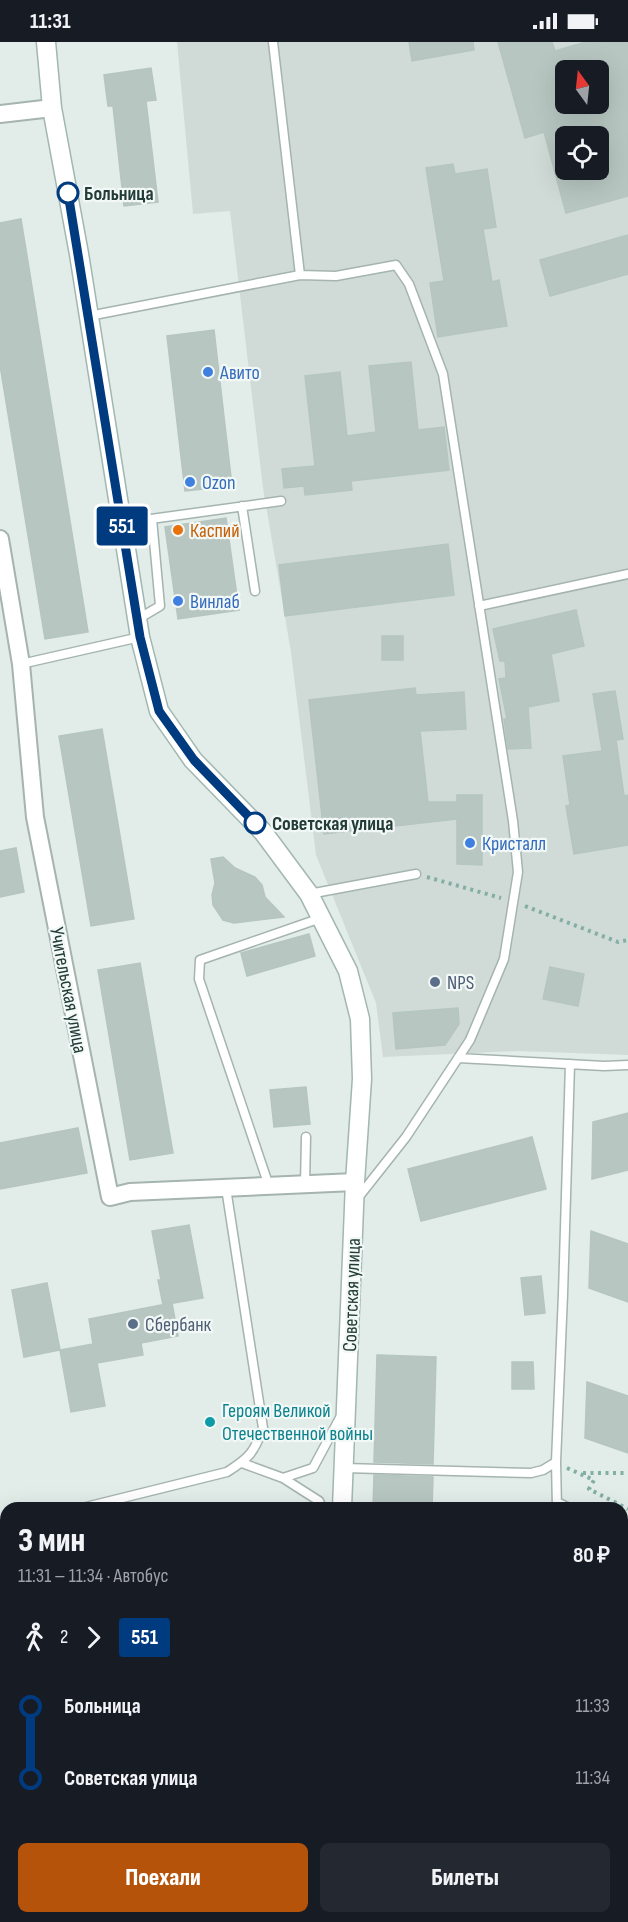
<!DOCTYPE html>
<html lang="ru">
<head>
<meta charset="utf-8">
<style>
	body { margin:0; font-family:"Sofia Sans Condensed",sans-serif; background:#242831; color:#f1f3f6; height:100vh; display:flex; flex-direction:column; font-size:22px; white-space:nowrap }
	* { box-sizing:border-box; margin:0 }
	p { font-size:20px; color:#9ea1a6 }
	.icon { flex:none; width:33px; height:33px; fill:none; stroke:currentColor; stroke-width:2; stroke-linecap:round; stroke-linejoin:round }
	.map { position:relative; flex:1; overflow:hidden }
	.sheet { position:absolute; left:0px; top:1460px; width:628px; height:422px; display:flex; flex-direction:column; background:#171b24; border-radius:18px 18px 0 0; box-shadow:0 6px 24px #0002 }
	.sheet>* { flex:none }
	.badge { padding:0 12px; border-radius:4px; font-size:21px; line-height:39px }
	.needle { width:39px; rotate:345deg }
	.controls { position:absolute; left:555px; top:18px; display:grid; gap:12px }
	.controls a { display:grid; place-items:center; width:54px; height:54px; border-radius:9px; background:#171b24; box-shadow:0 6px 24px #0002; font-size:30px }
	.map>.badge { position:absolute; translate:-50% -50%; box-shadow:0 0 0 3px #fff }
	.legs { display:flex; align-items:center; gap:9px; height:66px; padding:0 18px; font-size:20px }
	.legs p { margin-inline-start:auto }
	.headline { display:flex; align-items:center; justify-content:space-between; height:102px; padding:0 18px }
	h1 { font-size:33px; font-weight:800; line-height:45px }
	.action { display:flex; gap:12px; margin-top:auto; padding:12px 18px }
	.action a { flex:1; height:69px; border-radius:9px; background:#b45309; color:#fff; font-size:24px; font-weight:800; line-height:69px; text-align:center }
	.action a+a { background:#242831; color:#f1f3f6 }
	ul { padding:0 18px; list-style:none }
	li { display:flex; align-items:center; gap:21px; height:72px; font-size:22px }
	li i { display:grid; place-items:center; width:9px; height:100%; margin:0 8px; background:currentColor }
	li i::after { content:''; width:15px; height:15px; margin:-8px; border:4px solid; border-radius:50%; background:#171b24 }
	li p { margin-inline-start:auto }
	li:first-child i { background:linear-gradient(#0000 50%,currentColor 0) }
	li:last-child i { background:linear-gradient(currentColor 50%,#0000 0) }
	.status { display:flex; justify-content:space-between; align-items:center; height:42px; padding:0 30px; background:#171b24; direction:ltr }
	.status svg { height:16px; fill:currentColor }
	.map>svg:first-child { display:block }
</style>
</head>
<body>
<div class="status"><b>11:31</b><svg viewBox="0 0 49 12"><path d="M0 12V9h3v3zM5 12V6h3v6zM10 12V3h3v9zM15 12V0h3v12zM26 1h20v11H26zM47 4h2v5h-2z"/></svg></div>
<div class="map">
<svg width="628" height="1880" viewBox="0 0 628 1880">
	<rect width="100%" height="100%" fill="#e2ece8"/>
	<path fill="#d0dbd7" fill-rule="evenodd" d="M 177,0 L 628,0 L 628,1013 L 518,1009 L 383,1015 L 376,961 L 316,813 L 291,610 L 263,446 L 230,169 L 193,172 ZM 566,28 L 598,28 L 598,62 L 566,62 ZM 566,94 L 598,94 L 598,128 L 566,128 Z
		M 622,1731 L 628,1731 L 628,1880 L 514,1880 L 514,1875 L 622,1875 Z"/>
	<path fill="#b7c6c1" stroke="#b5c5bf" stroke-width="1.5" fill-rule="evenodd" d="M 409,0 L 473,0 L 474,8 L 412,19 Z
		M 498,0 L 552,0 L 555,9 L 586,0 L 628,0 L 628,154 L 566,171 L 544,90 L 525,96 ZM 566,28 L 598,28 L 598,62 L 566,62 ZM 566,94 L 598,94 L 598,128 L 566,128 Z
		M 151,26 L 156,58 L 146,59 L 158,160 L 124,164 L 113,64 L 108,64 L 104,33 Z
		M 453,122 L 455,132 L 487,127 L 496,185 L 483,187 L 492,240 L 499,238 L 507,284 L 438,295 L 430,241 L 444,239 L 426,126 Z
		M 21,177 L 88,590 L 45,597 L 0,323 L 0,181 Z
		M 628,193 L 628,232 L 550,254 L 540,218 Z
		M 214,288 L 232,444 L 185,449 L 167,294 Z
		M 411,320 L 418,388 L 444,385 L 449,428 L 351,439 L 352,448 L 305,453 L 304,444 L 284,446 L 282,427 L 315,424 L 305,334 L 340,330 L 347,394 L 376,390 L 369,324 Z
		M 226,476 L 239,568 L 178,577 L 165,485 Z
		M 448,502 L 454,553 L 285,574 L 279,523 Z
		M 576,568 L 584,604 L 551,612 L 559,659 L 528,665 L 531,706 L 508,707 L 504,677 L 507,677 L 499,637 L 506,636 L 505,619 L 500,619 L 493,587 Z
		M 382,594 L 403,594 L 403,618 L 382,618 Z
		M 415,646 L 416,653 L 464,650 L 466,687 L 420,689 L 428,760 L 457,760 L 457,753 L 482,753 L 482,823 L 457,822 L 457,777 L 324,792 L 309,658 Z
		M 615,649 L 623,697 L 616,698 L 624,754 L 628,753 L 628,803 L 574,812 L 566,764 L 570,763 L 563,714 L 602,709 L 593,652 Z
		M 102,687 L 134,877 L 91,884 L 59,694 Z
		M 16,806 L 24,850 L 0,855 L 0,809 Z
		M 223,815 L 235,826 L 255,835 L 262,843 L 265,855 L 284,875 L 234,881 L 223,878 L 213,863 L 212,853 L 215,841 L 211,817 Z
		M 309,892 L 315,914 L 247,934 L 241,911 Z
		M 140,921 L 173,1111 L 130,1118 L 98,928 Z
		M 550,925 L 584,932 L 578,964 L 543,957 Z
		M 458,966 L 459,982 L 445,1003 L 396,1007 L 393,971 Z
		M 306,1045 L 310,1082 L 274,1085 L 270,1048 Z
		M 628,1071 L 628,1128 L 592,1137 L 593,1080 Z
		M 78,1086 L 87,1131 L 0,1147 L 0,1101 Z
		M 532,1095 L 546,1147 L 421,1179 L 408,1127 Z
		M 189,1183 L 203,1256 L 163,1263 L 158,1238 L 161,1238 L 152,1189 Z
		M 591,1189 L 628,1202 L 628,1260 L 589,1246 Z
		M 541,1234 L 545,1271 L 525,1273 L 521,1236 Z
		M 47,1241 L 60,1308 L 24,1315 L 12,1248 Z
		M 172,1261 L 178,1294 L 141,1301 L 143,1313 L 97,1321 L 105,1364 L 71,1370 L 60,1308 L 93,1302 L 89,1277 Z
		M 377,1313 L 436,1315 L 433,1422 L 374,1420 Z
		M 512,1320 L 533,1320 L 534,1347 L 512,1347 Z
		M 587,1340 L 628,1354 L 628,1411 L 585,1396 Z
		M 374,1433 L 433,1435 L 432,1466 L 373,1466 Z"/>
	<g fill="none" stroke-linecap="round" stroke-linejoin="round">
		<defs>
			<path id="lane" d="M 273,0 L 300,233 L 336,234 L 396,223 L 409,242 L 443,332 L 513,779 L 518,830 L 504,917 L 470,998 L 406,1095 L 357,1157
				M 89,274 L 300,233
				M 242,464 L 255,549
				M 122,481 L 281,459
				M 479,564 L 628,532
				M 138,577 L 160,564 L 152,477
				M 21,622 L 140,595
				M 309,852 L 416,832
				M 458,1016 L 604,1024 L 628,1023
				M 305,1142 L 306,1095
				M 269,1144 L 199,937 L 200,918 L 321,876
				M 556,1420 L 557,1466
				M 242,1421 L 283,1436 L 319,1459 L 322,1466
				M 344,1426 L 531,1431 L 543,1428 L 556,1420 L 563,1252 L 570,1022
				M 283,1436 L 313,1426 L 342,1372
				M 557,1460 L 569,1466
				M 82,1466 L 227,1430 C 249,1416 254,1411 263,1386 L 226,1146
				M 0,1491 L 6,1486
				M 622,1493 L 628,1495
				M 505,1875 L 511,1880
				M 526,1875 L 526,1880
				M 250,1880 L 256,1875"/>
			<path id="street" d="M 0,72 L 52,66
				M 0,497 L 21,622 L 35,775 L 110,1155 L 130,1150 L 355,1140"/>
			<path id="secondary" d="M 46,0 L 52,66 L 79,212 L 140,595 L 159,669 L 193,718 L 263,790 L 309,852 L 348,929 L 360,977 L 362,1037 L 355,1140 L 342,1466
				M 335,1875 L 335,1880"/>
		</defs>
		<use href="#lane" stroke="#a5b4af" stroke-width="11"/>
		<use href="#street" stroke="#a5b4af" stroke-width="20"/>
		<use href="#secondary" stroke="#a1b7b0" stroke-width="21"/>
		<path stroke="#83aea3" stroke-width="4" stroke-dasharray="3 4.5" stroke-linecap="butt" d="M 427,835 L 501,856
			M 525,864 L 618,900 L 628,898
			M 567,1426 L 594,1438 L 589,1447 L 628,1467
			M 583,1431 L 628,1431"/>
		<use href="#lane" stroke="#fff" stroke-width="8"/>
		<use href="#street" stroke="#fff" stroke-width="16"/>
		<use href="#secondary" stroke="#fff" stroke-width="18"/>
		<path stroke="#5d7872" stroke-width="4.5" stroke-dasharray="12 6" stroke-linecap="butt" d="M 0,1715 L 6,1724
			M 84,1875 L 86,1880"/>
	</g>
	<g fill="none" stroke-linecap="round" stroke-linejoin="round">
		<defs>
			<path id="line-1" d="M 68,151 L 140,595 L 159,669 L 194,718 L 255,781"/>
		</defs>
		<use href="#line-1" stroke="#fff" stroke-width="14"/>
		<use href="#line-1" stroke="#003b80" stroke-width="9"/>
	</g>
	<g fill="#fff" stroke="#003b80" stroke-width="3">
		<circle cx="68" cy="151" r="10"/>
		<circle cx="255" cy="781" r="10"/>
	</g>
	<g fill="#3f7fe0" stroke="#f2f8f6" stroke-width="2">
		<circle cx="208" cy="330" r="6"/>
		<circle cx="190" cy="440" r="6"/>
		<circle cx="178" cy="559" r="6"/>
		<circle cx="470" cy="801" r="6"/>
	</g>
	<circle fill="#e8710a" stroke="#f2f8f6" stroke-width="2" cx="178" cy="488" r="6"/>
	<g fill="#5c6f8a" stroke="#f2f8f6" stroke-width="2">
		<circle cx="435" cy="940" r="6"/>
		<circle cx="133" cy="1282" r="6"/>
	</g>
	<circle fill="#0f9aa8" stroke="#f2f8f6" stroke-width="2" cx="210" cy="1380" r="6"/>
	<g text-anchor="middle" stroke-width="4.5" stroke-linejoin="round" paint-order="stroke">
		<g font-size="20" font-weight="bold" fill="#233c37" stroke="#f2f8f6" text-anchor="start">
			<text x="84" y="158">Больница</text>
			<text x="272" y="788">Советская улица</text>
		</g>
		<g font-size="20" fill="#366cbe" stroke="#f2f8f6" text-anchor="start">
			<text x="220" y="337">Авито</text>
			<text x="202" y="447">Ozon</text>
			<text x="190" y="566">Винлаб</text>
			<text x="482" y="808">Кристалл</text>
		</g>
		<g font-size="20" fill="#c56008" stroke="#f2f8f6" text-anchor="start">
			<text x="190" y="495">Каспий</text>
		</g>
		<g font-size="20" fill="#4e5e75" stroke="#f2f8f6" text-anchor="start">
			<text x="447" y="947">NPS</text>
			<text x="145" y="1289">Сбербанк</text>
		</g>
		<g font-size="20" fill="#233c37" stroke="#f2f8f6">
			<text transform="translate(69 948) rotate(79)" y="7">Учительская улица</text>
			<text transform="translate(351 1253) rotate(-88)" y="7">Советская улица</text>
		</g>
		<g font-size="20" fill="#0d838f" stroke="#f2f8f6" text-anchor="start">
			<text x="222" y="1375">Героям Великой<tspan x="222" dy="23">Отечественной войны</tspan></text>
		</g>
	</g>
</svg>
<div class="controls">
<a><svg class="needle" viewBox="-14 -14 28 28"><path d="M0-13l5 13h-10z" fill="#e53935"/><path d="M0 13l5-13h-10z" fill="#9ea1a6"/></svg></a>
<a><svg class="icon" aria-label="locate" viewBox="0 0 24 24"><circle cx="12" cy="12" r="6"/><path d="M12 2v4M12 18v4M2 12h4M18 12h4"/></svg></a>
</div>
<b class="badge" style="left:122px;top:484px;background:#003b80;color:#fff">551</b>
<section class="sheet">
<div class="headline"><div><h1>3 мин</h1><p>11:31 – 11:34 · Автобус</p></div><b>80 ₽</b></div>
<div class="legs"><svg class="icon" aria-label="walk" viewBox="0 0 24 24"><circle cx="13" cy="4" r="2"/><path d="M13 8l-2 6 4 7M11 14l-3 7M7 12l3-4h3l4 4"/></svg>2<svg class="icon" aria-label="forward" viewBox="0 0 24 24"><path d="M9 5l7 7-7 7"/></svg><b class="badge" style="background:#003b80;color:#fff">551</b></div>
<ul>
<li><i style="color:#003b80"></i><b>Больница</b><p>11:33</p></li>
<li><i style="color:#003b80"></i><b>Советская улица</b><p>11:34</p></li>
</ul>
<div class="action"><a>Поехали</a><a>Билеты</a></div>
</section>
</div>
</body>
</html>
